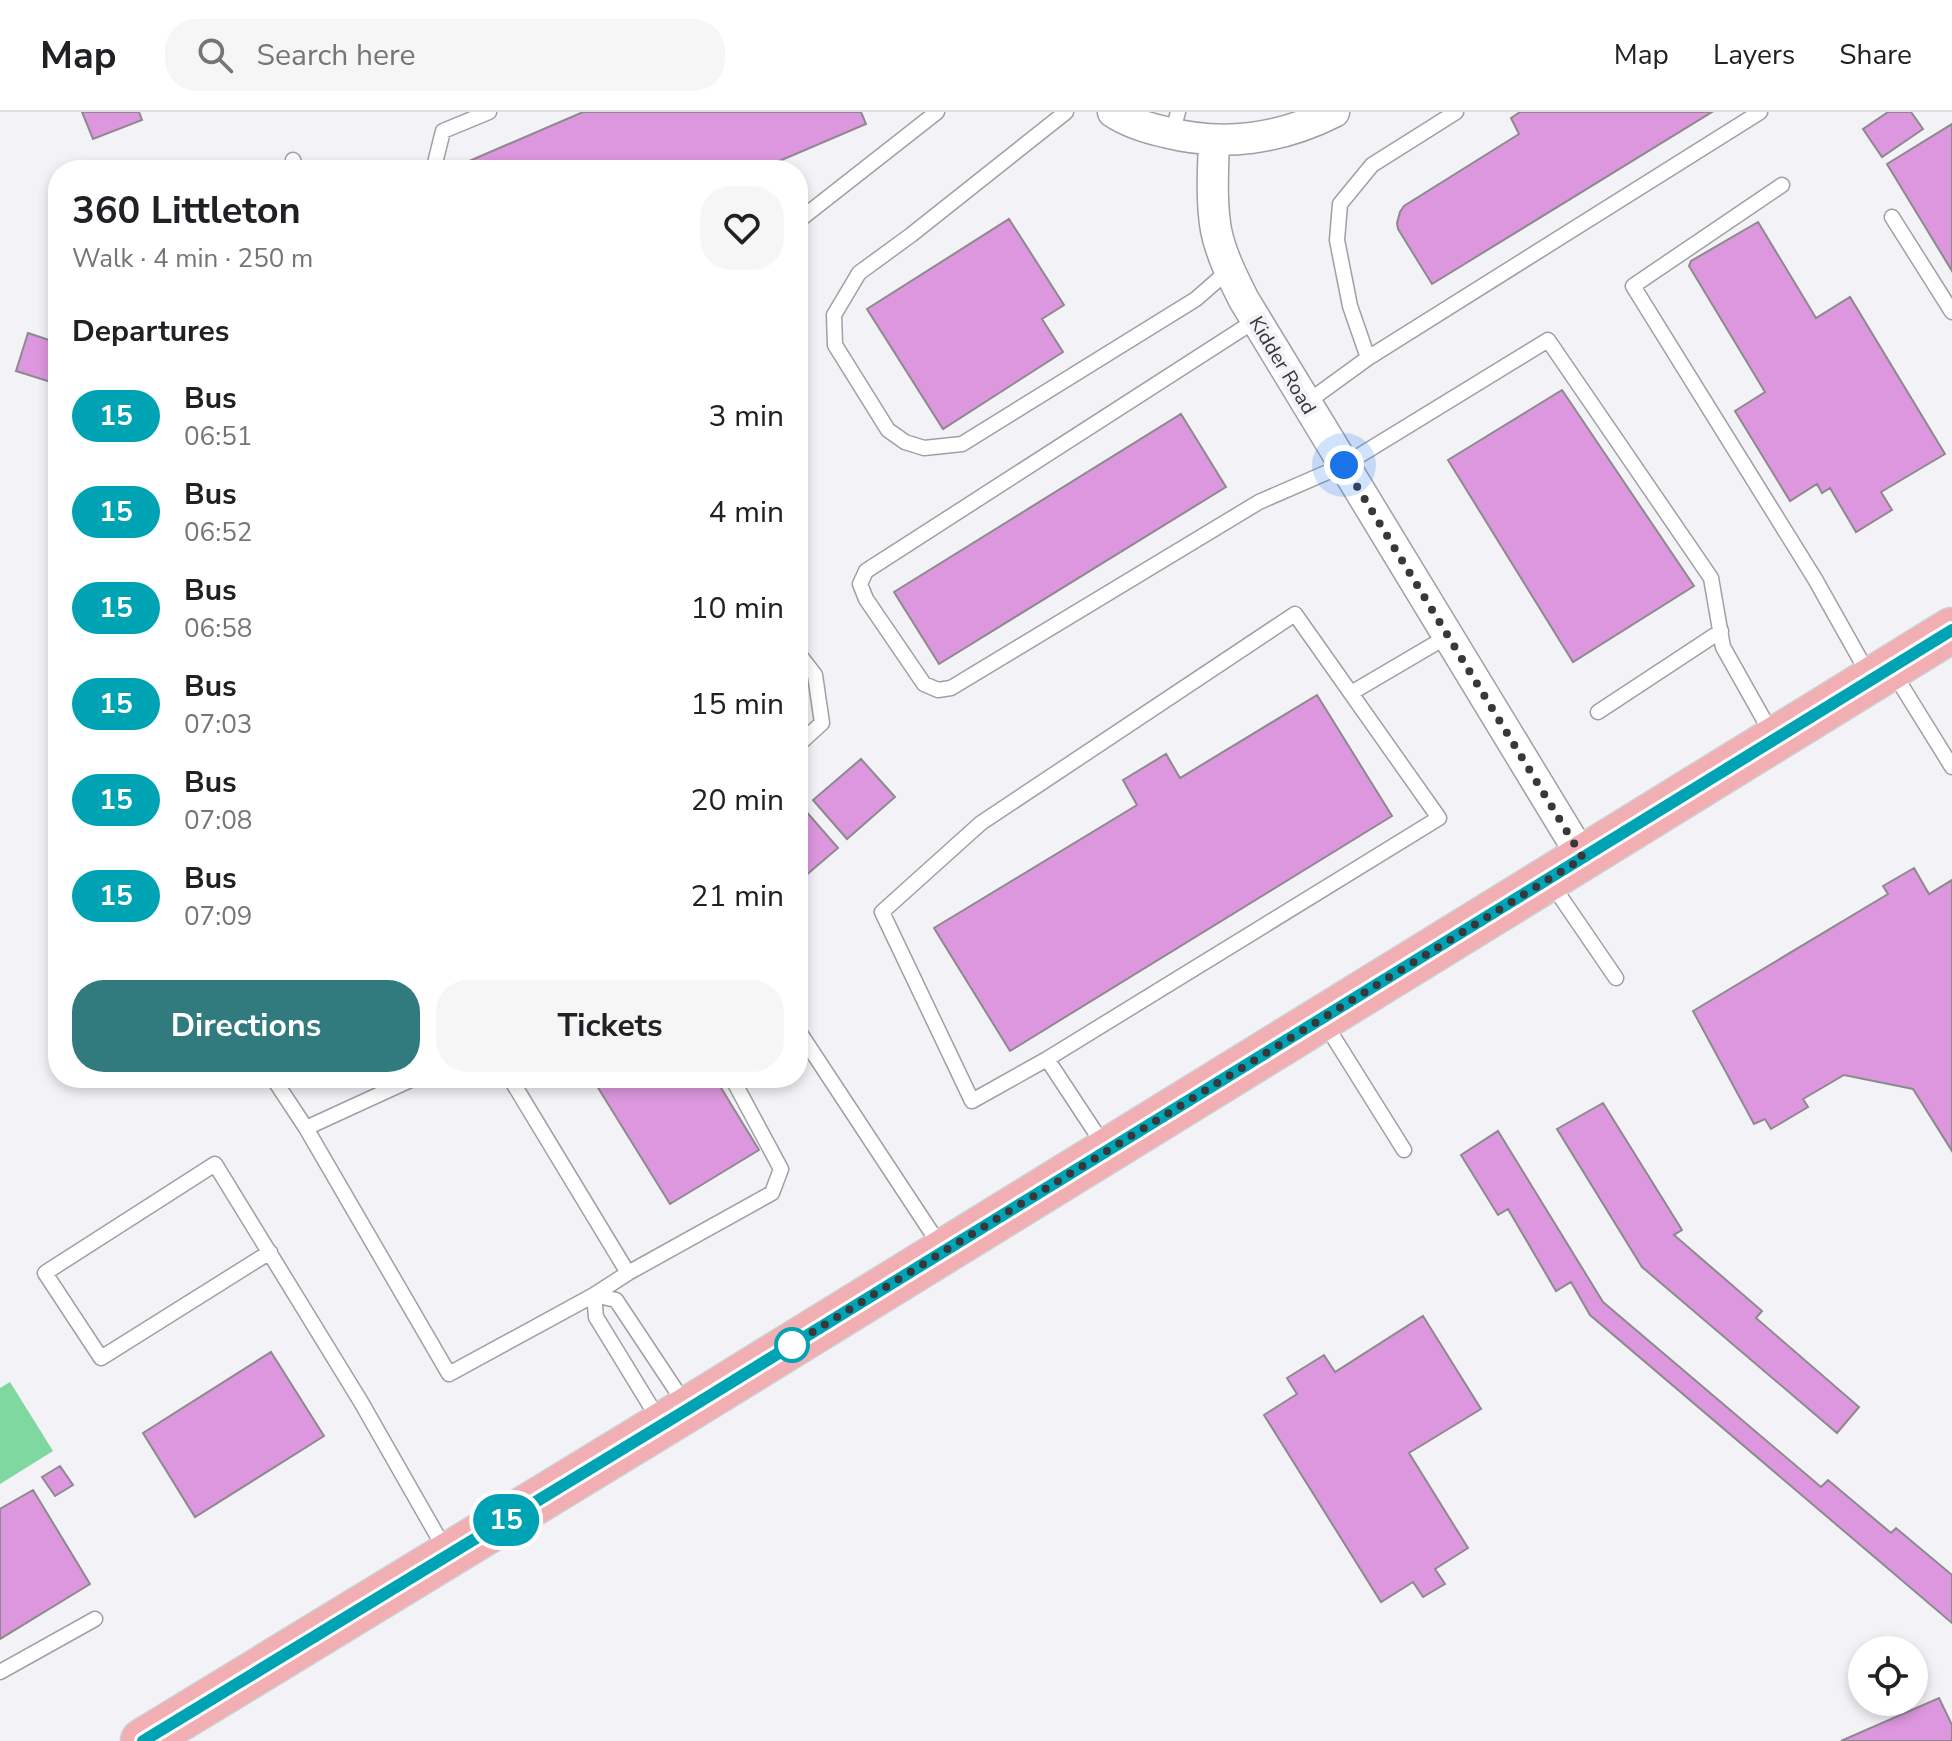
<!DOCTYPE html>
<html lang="en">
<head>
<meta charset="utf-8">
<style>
	body { margin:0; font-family:"Nunito Sans",sans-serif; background:#f6f6f6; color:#202124; height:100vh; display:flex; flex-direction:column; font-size:30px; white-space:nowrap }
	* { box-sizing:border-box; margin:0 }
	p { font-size:26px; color:#757577 }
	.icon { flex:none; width:44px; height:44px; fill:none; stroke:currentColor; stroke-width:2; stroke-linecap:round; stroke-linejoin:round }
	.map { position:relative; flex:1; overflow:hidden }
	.drawer { position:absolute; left:48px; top:48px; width:760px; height:928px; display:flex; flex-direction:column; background:#fff; border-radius:32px; box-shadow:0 4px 12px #0003 }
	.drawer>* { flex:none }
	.badge { padding:0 16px; border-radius:26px; font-size:28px; line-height:52px }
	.controls { position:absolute; left:1848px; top:1524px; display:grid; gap:16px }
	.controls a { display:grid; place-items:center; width:80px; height:80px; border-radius:50%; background:#fff; box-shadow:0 4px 12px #0003; font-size:40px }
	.you { position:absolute; width:40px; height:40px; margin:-20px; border:6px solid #fff; border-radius:50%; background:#1a73e8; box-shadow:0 0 0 12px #1a73e833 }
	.map>.badge { position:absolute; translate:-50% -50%; box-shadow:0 0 0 4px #fff }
	h2 { padding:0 24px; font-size:30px; line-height:72px }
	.round { display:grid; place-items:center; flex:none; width:84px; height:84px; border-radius:32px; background:#f6f6f6 }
	.head { display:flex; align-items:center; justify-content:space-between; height:136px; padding:0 24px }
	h1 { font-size:38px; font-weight:700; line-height:60px }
	.action { display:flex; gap:16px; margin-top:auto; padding:16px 24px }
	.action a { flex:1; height:92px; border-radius:32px; background:#317a7d; color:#fff; font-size:32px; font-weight:700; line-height:92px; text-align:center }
	.action a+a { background:#f6f6f6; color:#202124 }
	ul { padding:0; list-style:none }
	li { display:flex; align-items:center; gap:24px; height:96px; padding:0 24px }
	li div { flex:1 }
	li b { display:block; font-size:30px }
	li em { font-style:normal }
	li .badge { min-width:88px; font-weight:700; text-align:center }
	header { display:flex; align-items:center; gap:48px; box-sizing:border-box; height:112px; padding:0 40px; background:#fff; border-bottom:2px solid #e0e0e0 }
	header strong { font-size:38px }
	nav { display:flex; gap:44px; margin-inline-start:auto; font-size:28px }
	.search { width:560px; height:72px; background:#f6f6f6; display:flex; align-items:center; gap:20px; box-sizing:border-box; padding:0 28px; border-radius:32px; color:#757577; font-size:30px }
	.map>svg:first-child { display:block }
</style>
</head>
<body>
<header>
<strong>Map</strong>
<div class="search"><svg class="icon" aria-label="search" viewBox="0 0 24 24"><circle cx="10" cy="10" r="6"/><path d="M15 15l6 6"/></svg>Search here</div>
<nav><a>Map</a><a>Layers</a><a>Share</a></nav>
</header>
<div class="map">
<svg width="1952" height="1629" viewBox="0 0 1952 1629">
	<rect width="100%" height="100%" fill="#f2f2f7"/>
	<path fill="#7fd8a0" d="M 10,1270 L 53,1339 L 0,1372 L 0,1276 Z"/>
	<path fill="#dd97de" stroke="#8d8a8d" stroke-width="2" d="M 82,0 L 139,0 L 142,8 L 93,27 Z
		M 583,0 L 861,0 L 866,12 L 758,58 L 463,58 L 460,53 Z
		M 1520,0 L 1712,0 L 1432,172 L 1398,117 L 1397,111 L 1400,100 L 1404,94 L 1519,22 L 1511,6 Z
		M 1888,0 L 1911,0 L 1923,17 L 1882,45 L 1863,17 Z
		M 1952,12 L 1952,159 L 1887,52 Z
		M 1009,107 L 1064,193 L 1042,207 L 1063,240 L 943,317 L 867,197 Z
		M 1758,110 L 1816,206 L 1850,185 L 1945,342 L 1881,380 L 1892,398 L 1856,420 L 1830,376 L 1822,381 L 1817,372 L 1790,389 L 1735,299 L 1765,280 L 1689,154 L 1691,149 Z
		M 28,221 L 58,231 L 57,272 L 16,259 Z
		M 1562,278 L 1694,474 L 1573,550 L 1448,348 Z
		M 1181,302 L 1226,375 L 939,552 L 894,480 Z
		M 1317,583 L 1392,704 L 1010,939 L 934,816 L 1137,693 L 1123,668 L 1166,642 L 1180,666 Z
		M 861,647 L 895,685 L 847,727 L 813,688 Z
		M 804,697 L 838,736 L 798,770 L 798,702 Z
		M 1914,756 L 1929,782 L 1952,768 L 1952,1039 L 1913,977 L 1844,963 L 1803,987 L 1808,995 L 1771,1017 L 1765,1007 L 1754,1012 L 1693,899 L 1888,782 L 1883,774 Z
		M 592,966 L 715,966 L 759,1038 L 670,1092 Z
		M 1603,991 L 1682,1118 L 1674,1123 L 1762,1199 L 1756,1206 L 1859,1295 L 1837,1321 L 1642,1155 L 1557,1017 Z
		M 1498,1019 L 1603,1190 L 1821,1375 L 1828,1368 L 1891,1421 L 1896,1416 L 1952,1463 L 1952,1511 L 1590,1203 L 1571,1170 L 1556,1179 L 1508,1097 L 1498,1103 L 1461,1043 Z
		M 1423,1204 L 1481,1297 L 1409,1341 L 1468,1436 L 1435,1457 L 1445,1472 L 1423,1485 L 1413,1470 L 1381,1490 L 1264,1303 L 1297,1282 L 1287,1266 L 1324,1243 L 1335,1260 Z
		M 271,1240 L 324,1324 L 195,1405 L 143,1321 Z
		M 60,1354 L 73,1373 L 55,1384 L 42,1365 Z
		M 33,1378 L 90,1472 L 0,1527 L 0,1397 Z
		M 1939,1586 L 1952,1613 L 1952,1629 L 1841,1629 Z"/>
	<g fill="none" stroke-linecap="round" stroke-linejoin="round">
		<defs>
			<path id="service" d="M 1066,0 L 911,123 L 859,161 L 834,203 L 835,233 L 888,318 L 905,330 L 924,336 L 962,332 L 1196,187 L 1229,158
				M 1172,22 L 1178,0
				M 293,48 L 297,58
				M 439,58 L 435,51 L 443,19 L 489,0
				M 1782,73 L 1633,174 L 1815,467 L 1870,565
				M 1892,105 L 1952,200
				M 798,109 L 937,0
				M 1256,208 L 866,459 L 860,472 L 866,487 L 924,572 L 938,578 L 951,576 L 1259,390 L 1344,353 L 1548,228 L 1711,466 L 1723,535 L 1773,624
				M 1368,246 L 1350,194 L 1337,128 L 1340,92 L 1372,53 L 1456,0
				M 1306,291 L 1368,246 L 1760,0
				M 798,541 L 815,563 L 822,611 L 798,633
				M 1893,560 L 1952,655
				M 1351,581 L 1448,524
				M 1598,600 L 1721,519
				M 1551,771 L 1616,866
				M 1324,910 L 1404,1038
				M 798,918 L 941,1135
				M 1047,947 L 972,989 L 882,800 L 981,711 L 1295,502 L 1439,706 L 1047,947 L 1105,1035
				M 273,966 L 306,1016
				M 415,966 L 306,1016 L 449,1262 L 594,1183 L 628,1161 L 510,966
				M 270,1140 L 101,1246 L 45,1161 L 215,1052 L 361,1290 L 446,1439
				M 628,1161 L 772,1081 L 781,1057 L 732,966
				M 594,1183 L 616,1188 L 685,1292
				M 594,1183 L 596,1205 L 659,1308
				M 0,1560 L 95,1507"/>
			<path id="minor" d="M 1113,0 C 1128,10 1147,16 1165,20 C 1223,35 1281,27 1334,0
				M 1214,29 C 1213,58 1211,89 1216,118 C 1221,143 1233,166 1244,188 L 1583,746"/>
			<path id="primary" d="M 143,1629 L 688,1297 L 1952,518"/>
		</defs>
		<use href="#service" stroke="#9fa0a3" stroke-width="17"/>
		<use href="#minor" stroke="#9fa0a3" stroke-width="33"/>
		<use href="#primary" stroke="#cfcfd0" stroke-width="47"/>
		<use href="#service" stroke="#fff" stroke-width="14"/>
		<use href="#minor" stroke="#fff" stroke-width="30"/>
		<use href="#primary" stroke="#f1afb3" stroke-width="44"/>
	</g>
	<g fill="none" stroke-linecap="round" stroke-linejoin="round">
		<defs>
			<path id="line" d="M 143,1629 L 688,1297 L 1952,518"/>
		</defs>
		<use href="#line" stroke="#fff" stroke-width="18"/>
		<use href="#line" stroke="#00a3b4" stroke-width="12"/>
		<path stroke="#38383a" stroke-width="8" stroke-dasharray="0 14.4" d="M 792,1233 L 790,1234 L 1583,746 L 1344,353"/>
	</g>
	<circle fill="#fff" stroke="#00a3b4" stroke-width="4" cx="792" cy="1233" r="16"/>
	<g text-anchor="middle" stroke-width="8" stroke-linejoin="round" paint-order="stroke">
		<g font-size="20" fill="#38383a" stroke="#f2f2f7">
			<text transform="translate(1283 253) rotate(59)" y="7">Kidder Road</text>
		</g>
	</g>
</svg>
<div class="controls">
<a><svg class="icon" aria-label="locate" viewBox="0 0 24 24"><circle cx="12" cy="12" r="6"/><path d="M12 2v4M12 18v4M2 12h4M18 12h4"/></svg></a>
</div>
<div class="you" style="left:1344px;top:353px"></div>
<b class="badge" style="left:506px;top:1408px;background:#00a3b4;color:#fff">15</b>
<section class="drawer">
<div class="head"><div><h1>360 Littleton</h1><p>Walk · 4 min · 250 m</p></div><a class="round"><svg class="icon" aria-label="heart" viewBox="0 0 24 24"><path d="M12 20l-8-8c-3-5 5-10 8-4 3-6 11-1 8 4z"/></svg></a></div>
<h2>Departures</h2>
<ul>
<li><span class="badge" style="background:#00a3b4;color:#fff">15</span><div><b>Bus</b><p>06:51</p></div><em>3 min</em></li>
<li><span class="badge" style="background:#00a3b4;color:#fff">15</span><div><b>Bus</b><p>06:52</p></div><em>4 min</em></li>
<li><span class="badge" style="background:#00a3b4;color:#fff">15</span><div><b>Bus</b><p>06:58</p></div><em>10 min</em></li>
<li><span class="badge" style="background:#00a3b4;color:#fff">15</span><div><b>Bus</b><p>07:03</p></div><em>15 min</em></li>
<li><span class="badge" style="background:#00a3b4;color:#fff">15</span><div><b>Bus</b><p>07:08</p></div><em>20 min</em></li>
<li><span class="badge" style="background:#00a3b4;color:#fff">15</span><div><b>Bus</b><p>07:09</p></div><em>21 min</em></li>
</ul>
<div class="action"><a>Directions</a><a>Tickets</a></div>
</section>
</div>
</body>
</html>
